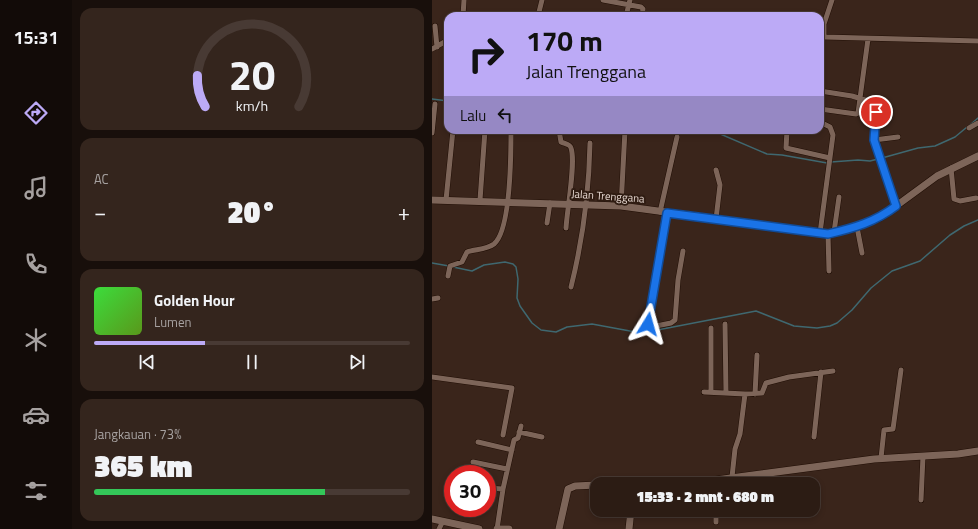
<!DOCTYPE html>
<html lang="id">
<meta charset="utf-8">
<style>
:root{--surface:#2c1c14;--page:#34251d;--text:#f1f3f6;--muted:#a6a1a0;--line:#483a34;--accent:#bcaaf6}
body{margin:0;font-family:"Titillium Web",sans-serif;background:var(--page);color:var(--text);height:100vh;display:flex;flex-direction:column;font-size:15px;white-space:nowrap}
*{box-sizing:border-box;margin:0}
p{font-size:13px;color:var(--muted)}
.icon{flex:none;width:22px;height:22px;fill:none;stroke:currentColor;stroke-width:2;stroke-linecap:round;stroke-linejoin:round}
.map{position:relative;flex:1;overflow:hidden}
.sheet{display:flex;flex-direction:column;gap:8px;padding:8px;background:#180f0b;width:360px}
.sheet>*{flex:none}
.top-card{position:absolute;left:12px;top:12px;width:380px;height:122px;border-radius:12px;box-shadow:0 2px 6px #0003,0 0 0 1px var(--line);background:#bcaaf6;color:#111;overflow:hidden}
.speed{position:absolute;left:12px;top:465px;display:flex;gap:8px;font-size:20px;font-weight:700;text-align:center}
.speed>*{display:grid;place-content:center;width:52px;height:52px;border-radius:50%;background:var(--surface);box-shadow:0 2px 6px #0003,0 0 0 1px var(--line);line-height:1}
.speed .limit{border:6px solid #d22;background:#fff;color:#111}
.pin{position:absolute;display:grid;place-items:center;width:34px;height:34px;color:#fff;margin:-17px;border:2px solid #fff;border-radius:50%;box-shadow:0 1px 4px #0007}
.me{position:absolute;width:44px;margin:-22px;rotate:8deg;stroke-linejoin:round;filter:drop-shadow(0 0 3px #0008)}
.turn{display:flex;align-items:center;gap:14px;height:84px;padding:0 16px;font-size:18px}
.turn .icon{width:52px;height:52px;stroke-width:2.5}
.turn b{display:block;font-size:28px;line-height:34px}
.then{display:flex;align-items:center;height:38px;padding:0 16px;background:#0003;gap:8px;font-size:15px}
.big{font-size:30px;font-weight:800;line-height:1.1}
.sheet .tile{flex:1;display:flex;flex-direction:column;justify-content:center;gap:6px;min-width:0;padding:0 14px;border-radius:12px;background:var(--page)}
.sheet .dial{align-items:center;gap:0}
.dial svg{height:104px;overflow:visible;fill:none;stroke:var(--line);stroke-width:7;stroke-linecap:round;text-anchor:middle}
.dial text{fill:var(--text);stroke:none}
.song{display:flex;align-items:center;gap:12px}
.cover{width:48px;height:48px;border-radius:6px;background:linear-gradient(135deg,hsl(120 70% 55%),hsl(90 70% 35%))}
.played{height:4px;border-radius:2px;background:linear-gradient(90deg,var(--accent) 35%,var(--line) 35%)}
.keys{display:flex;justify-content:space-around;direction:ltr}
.heat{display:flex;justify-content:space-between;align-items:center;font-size:22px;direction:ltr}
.charge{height:6px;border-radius:3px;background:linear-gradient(90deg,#34c759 73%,var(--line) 0)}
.trip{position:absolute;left:158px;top:477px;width:230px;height:40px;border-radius:12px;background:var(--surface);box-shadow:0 2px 6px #0003,0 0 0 1px var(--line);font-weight:800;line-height:40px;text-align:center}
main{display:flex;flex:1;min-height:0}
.dock{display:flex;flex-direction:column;width:72px;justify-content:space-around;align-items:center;background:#120b08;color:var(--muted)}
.dock .icon{width:28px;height:28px}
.dock .selected{color:var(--accent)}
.dock b{font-size:18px;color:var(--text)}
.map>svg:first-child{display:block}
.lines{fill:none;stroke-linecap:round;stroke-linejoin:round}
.stream{stroke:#3f6870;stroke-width:1.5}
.street-casing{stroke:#200e05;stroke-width:6}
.secondary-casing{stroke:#200e05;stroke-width:8}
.street{stroke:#7d6559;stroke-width:5}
.secondary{stroke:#7d6559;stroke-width:7}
.route-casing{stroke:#114b97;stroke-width:10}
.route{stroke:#1a73e8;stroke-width:7}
.labels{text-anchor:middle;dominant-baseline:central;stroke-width:4;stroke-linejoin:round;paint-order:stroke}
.street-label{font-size:11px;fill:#e8dad3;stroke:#2f1c12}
</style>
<main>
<nav class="dock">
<b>15:31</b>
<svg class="icon selected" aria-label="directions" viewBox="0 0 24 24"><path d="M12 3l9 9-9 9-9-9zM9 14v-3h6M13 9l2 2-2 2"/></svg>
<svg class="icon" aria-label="music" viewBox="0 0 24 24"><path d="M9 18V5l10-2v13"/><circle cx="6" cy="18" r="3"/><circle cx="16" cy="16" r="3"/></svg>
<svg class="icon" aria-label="phone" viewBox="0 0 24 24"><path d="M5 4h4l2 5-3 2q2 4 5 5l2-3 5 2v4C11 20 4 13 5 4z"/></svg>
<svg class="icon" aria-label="climate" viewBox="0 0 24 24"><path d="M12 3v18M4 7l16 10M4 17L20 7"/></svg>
<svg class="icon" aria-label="car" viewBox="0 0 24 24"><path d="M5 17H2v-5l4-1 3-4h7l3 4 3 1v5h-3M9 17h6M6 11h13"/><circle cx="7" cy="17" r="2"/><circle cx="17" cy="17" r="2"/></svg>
<svg class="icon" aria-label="filters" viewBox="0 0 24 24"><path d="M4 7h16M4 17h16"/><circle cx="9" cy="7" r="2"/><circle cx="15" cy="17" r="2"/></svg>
</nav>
<section class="sheet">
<div class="tile dial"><svg viewBox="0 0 100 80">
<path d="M14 69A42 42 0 1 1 86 69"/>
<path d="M14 69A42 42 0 0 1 8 45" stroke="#bcaaf6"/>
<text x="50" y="56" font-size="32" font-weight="700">20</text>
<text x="50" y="72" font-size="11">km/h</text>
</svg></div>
<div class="tile"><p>AC</p>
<div class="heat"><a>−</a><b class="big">20°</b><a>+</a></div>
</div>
<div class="tile">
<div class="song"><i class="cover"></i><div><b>Golden Hour</b><p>Lumen</p></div></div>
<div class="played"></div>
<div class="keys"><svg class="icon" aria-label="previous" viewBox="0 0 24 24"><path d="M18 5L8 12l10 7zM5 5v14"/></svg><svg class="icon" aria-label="pause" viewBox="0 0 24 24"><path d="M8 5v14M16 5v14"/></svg><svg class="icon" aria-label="next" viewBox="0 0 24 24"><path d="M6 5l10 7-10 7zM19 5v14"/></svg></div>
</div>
<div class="tile"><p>Jangkauan · 73%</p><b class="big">365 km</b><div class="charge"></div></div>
</section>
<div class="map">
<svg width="546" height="529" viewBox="0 0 546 529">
<rect width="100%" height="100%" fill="#3a251b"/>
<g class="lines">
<path class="stream" d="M0,99L16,101
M538,125L546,118
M279,130L335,154L350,155L395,163
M450,158L486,148L503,146L523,137L535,127
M399,162L426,160L438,161L446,159
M0,263L17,266
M21,267L40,271L52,265L73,262L81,264L84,267L86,279L85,298L88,306L100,323L109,330L124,332L135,327L160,324L198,331L215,332L324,311L362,326L385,328L398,326L405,323L420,310L439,288L460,271L488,261L518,235L532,226L546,220"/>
<g class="street-casing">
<path id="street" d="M171,0L209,7L211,9L210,16
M400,0L392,24V37L546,41
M31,16L32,0
M106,16L110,0
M194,16L198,0
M3,26L5,47
M0,49L16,40
M388,91L420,96L443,103L442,140L463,206
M388,109L424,114L426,113L436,39
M537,128L546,123
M127,130L129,142C133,144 138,144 139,148C144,162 135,210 134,228
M355,130L354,148L398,158
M0,133L3,104
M442,140L466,137
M519,168L522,199L528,201L544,198
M14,200L21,130
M48,200L53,130
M189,206L193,130
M228,212L245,137
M235,213L216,325L219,327L239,323L243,320L246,280L251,251
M284,219L288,185L284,170
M115,223L118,203
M425,227L430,253
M402,232L407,197
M388,233L401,135L398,127L388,122
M396,234L397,271
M16,276L18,266L30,262L35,252C43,249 54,250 62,244C79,230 79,153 79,130
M139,287C151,239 157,192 158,143
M0,299L6,298
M293,324L294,393
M279,328V392
M0,377L80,388L71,435
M272,392L313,394
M323,394L325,355
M87,432L110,437
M382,437L389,372
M46,442L80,450
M449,458L452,430L461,429L469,370
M41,462L75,469
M300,477L303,449L308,434L313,394L330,393L334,383L357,377L401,371
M55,488L71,489
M489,500L491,456
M284,522V510
M7,529L11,521
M65,529L71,489L82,440L86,438L89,426"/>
</g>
<g class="secondary-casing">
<path id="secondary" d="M0,200L189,206L396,234L425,227L449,217L505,176L546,156
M254,484L442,459L526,454L546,451
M0,519L47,529
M65,529H77
M127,529L136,489L143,486L165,485
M197,529L199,510"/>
</g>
<use href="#street" class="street"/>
<use href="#secondary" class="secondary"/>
</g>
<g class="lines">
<g class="route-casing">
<path id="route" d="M216,324L235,213L396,234C422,228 443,222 464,206L442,140L444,112"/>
</g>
<use href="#route" class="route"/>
</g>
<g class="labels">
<g class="street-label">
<text transform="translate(176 196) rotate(4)">Jalan Trenggana</text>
</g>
</g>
</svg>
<div class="speed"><div class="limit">30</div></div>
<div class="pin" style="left:444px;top:112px;background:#d93025"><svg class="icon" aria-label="arrive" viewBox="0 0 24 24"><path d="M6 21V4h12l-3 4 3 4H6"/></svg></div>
<svg class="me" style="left:216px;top:324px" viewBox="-20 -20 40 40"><path d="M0-17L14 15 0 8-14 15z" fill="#1a73e8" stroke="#fff" stroke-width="4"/></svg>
<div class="trip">15:33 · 2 mnt · 680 m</div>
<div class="top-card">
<div class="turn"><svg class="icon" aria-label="right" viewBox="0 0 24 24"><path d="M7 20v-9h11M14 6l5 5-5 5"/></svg><div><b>170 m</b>Jalan Trenggana</div></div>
<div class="then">Lalu<svg class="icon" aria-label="left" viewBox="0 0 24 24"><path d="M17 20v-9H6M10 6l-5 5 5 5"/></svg></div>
</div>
</div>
</main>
